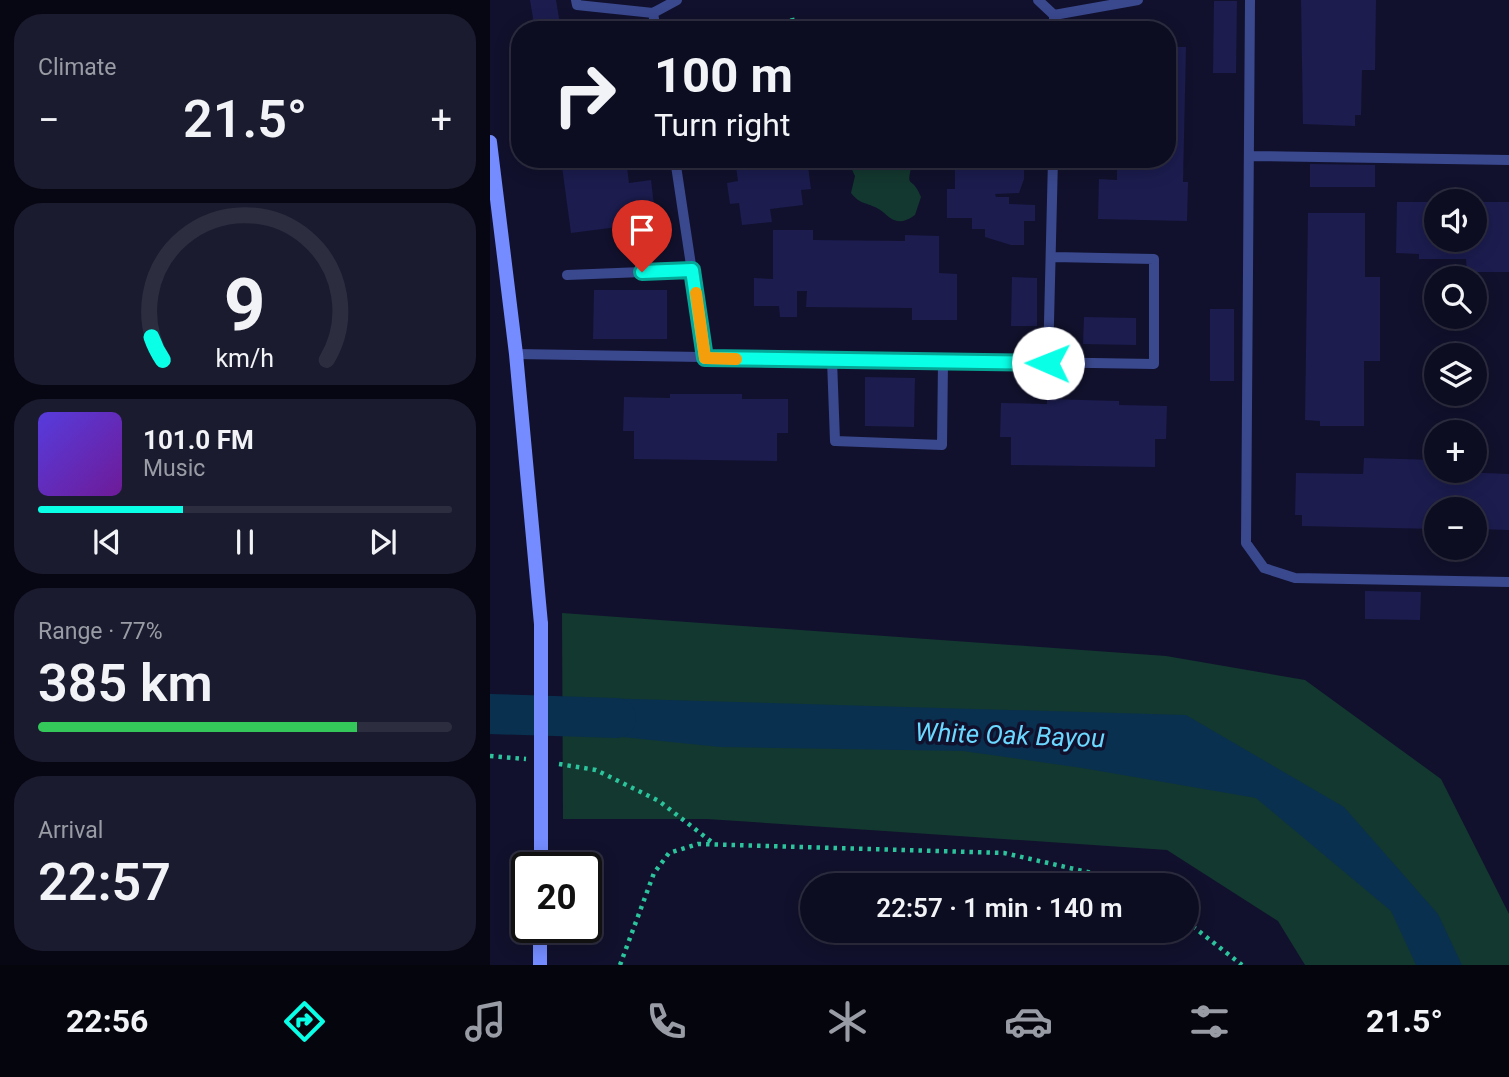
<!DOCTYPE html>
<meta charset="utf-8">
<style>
:root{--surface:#0d0d22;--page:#1b1b2f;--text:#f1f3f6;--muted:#9a9ca5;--line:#2d2d40;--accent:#09ffe6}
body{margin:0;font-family:Roboto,sans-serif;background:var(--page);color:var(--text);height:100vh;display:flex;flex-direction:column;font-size:26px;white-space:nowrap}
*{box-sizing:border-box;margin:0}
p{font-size:23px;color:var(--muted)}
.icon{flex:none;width:38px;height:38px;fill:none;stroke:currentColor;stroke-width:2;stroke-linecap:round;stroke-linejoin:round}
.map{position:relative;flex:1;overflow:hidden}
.details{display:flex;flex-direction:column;gap:14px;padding:14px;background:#070713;width:490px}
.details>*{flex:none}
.banner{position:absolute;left:21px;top:21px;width:665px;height:147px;border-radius:28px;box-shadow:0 4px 18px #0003,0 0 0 2px var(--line);background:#0d0d22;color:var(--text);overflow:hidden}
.buttons{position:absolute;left:934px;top:189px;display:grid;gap:14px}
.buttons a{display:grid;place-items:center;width:63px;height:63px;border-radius:50%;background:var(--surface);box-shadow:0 4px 18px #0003,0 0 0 2px var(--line);font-size:35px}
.speed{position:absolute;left:21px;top:852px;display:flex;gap:14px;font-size:35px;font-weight:700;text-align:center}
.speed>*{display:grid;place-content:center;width:91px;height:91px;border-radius:50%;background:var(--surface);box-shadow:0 4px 18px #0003,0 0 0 2px var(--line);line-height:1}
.speed .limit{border:4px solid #111;border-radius:10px;background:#fff;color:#111}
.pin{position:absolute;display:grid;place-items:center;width:60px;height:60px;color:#fff;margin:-72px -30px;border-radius:50% 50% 50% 0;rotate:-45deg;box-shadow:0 0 7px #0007}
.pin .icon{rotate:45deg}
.me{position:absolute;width:77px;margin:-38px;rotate:271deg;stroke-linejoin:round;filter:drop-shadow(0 0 5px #0008)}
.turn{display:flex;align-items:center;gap:24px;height:147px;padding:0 28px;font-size:32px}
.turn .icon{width:91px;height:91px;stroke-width:2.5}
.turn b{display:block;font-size:49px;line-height:60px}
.big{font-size:52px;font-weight:600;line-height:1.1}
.details .widget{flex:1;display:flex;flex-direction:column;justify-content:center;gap:10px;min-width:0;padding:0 24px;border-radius:28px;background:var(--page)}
.details .dial{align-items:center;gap:0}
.dial svg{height:182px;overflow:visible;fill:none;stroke:var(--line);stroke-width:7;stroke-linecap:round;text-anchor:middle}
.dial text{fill:var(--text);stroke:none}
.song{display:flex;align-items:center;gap:21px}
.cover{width:84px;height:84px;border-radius:10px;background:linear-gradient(135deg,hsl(250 70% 55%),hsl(280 70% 35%))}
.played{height:7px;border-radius:4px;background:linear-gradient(90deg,var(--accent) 35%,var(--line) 35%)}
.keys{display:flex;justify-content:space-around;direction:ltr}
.heat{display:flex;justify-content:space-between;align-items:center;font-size:38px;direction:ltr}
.charge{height:10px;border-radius:5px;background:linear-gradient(90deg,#34c759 77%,var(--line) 0)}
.trip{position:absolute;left:310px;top:873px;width:399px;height:70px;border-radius:35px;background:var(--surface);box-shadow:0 4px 18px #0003,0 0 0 2px var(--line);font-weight:600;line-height:70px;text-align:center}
.tabs{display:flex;height:112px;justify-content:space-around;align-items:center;background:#05050e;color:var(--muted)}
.tabs .icon{width:49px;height:49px}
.tabs .current{color:var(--accent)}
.tabs b{font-size:32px;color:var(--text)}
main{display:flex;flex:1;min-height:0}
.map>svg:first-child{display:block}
.green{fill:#13382f}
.water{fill:#09304e}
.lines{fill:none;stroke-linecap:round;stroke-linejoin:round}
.river{stroke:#09304e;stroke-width:40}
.building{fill:#1c1c4f}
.path{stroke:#2cc49c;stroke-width:4.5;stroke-dasharray:3.5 5;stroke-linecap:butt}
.lane{stroke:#3a488e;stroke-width:10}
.secondary{stroke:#748cff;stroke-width:14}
.secondary-bridge{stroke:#748cff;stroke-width:14}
.route-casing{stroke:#06a696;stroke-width:18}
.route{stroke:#09ffe6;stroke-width:12}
.slow{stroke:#f59e0b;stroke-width:12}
.labels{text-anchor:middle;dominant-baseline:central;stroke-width:7;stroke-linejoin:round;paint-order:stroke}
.water-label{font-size:26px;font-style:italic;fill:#6bd8ff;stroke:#11112d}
</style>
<main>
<section class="details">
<div class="widget"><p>Climate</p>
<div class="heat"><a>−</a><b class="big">21.5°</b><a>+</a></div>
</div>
<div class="widget dial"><svg viewBox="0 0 100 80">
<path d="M14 69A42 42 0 1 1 86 69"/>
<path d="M14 69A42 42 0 0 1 9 59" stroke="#09ffe6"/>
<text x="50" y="56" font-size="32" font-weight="700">9</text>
<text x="50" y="72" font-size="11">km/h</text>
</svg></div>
<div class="widget">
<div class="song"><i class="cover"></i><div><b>101.0 FM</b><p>Music</p></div></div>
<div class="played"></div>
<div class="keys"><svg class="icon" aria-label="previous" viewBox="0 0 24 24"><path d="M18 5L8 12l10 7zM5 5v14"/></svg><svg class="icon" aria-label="pause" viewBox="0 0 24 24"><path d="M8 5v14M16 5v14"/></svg><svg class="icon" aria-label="next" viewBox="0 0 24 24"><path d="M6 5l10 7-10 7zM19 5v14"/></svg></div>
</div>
<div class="widget"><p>Range · 77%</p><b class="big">385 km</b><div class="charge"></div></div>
<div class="widget"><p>Arrival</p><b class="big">22:57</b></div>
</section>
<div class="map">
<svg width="1019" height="965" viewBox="0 0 1019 965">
<rect width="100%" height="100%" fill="#11112d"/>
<path class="green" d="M357,159H423C415,194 421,172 431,197L425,215C403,231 398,212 385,207C373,202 369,203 361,193L365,176Z
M72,613L676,656L815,680L951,779L1019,914V965H815L788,921L677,850L217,819H73Z"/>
<path class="water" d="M73,697L696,715L854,807L948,914L972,965H926L901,911L766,798L592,768L473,751L230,747L73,731Z"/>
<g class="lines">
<path class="river" d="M0,714L126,718"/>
</g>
<path class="building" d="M40,0H66L71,30H45Z
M811,0H886L885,70H872L871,115H865V126L813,124Z
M724,1H747L746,73H723Z
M265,21L266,30H225V27Z
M677,47H696L693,182H698L697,221L608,219L609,179L627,180V159H677Z
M71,159H136L139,183L161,180L166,222L81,233Z
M245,159H317L321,189L311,190L313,205L280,209L282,222L252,225L249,203L240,204L237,183L248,181Z
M465,159H534V179L529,193L505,194L506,197H519V204L545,205V221H534V245H521L495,237V229H482V218H457V189H465Z
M820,164L885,165V187H820Z
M907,202H947V240H985V202H1019V272H977L976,259H929V254L906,253Z
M818,213H875V277H890V361H874V426H830V421L815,420Z
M283,230H323V240L415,241V235L449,236V273L467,274V320H422V308L316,307L317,291H307V317H290L289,306H264V278L283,279Z
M522,277L547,278V326H521Z
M104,290H177V339H103Z
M720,309H744V381H720Z
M594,317L646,318V345L593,344Z
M375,377L425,378L424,427L375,426Z
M180,394H252V399H298V433H287V461L144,459V431H133L134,397L180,398Z
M557,399L629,401V405L677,406L676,439H665V467L521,465V437H510L511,403L557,404Z
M874,458L947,460V471L1019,474V530L985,529V509H947V529L812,526V515H805L806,473L873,474Z
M875,591L931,592L930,620L875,619Z"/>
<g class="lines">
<path class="path" d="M302,18L305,30
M0,756L36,759
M69,764L106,770L169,801L223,843
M696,921L752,965
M130,965L164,873L179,853L208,844L514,853L602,873L634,886"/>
<path class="lane" d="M86,0L87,5L163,13
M548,0L564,15V30
M760,0L756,543L774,568L805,578L1019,582
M564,15L648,0
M166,30L163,13L187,0
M759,156L1019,160
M185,159L215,358
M77,275L202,270
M26,354L664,364V259L563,257
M342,360L345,441L452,445L453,362
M558,363L563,159"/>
<path class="secondary" d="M0,142L26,354L51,624
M51,868V801
M50,965V928"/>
<path class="secondary-bridge" d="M51,624V801"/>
</g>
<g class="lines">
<g class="route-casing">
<path id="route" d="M152,272L202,270L215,358L558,363"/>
</g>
<use href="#route" class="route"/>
<path class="slow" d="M206,293L215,358L246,359"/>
</g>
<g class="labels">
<g class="water-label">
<text transform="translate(520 735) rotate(2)">White Oak Bayou</text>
</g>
</g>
</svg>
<div class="buttons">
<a><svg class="icon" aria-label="sound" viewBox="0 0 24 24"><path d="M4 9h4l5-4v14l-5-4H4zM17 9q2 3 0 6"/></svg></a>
<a><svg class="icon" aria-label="search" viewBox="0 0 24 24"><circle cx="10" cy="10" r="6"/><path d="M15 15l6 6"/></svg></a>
<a><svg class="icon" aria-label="layers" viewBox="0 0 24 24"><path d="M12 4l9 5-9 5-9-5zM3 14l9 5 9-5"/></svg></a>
<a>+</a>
<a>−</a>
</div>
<div class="speed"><div class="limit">20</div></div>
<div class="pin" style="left:152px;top:272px;background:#d93025"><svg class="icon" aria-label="arrive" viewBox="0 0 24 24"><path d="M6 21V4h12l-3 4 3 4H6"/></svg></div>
<svg class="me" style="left:558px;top:363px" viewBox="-20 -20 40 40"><circle r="19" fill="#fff"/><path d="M0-13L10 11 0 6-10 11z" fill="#09ffe6"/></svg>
<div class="trip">22:57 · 1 min · 140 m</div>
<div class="banner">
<div class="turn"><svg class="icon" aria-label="right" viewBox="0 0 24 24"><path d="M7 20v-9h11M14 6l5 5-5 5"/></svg><div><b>100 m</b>Turn right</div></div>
</div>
</div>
</main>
<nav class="tabs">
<b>22:56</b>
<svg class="icon current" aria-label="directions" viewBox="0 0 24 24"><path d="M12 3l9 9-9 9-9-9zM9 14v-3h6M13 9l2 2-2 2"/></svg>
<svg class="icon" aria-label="music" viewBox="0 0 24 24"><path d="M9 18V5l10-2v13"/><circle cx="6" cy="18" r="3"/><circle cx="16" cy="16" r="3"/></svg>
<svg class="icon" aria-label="phone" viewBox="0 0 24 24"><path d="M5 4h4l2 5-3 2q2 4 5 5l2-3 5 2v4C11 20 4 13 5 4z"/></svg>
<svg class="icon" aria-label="climate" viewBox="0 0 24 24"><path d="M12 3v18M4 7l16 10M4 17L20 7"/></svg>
<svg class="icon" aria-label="car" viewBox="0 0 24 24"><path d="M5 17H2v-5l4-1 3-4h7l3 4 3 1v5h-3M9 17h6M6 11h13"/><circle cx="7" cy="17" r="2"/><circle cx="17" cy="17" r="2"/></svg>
<svg class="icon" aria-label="filters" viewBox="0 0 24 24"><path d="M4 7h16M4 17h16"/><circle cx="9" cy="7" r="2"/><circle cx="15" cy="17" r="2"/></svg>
<b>21.5°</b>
</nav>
